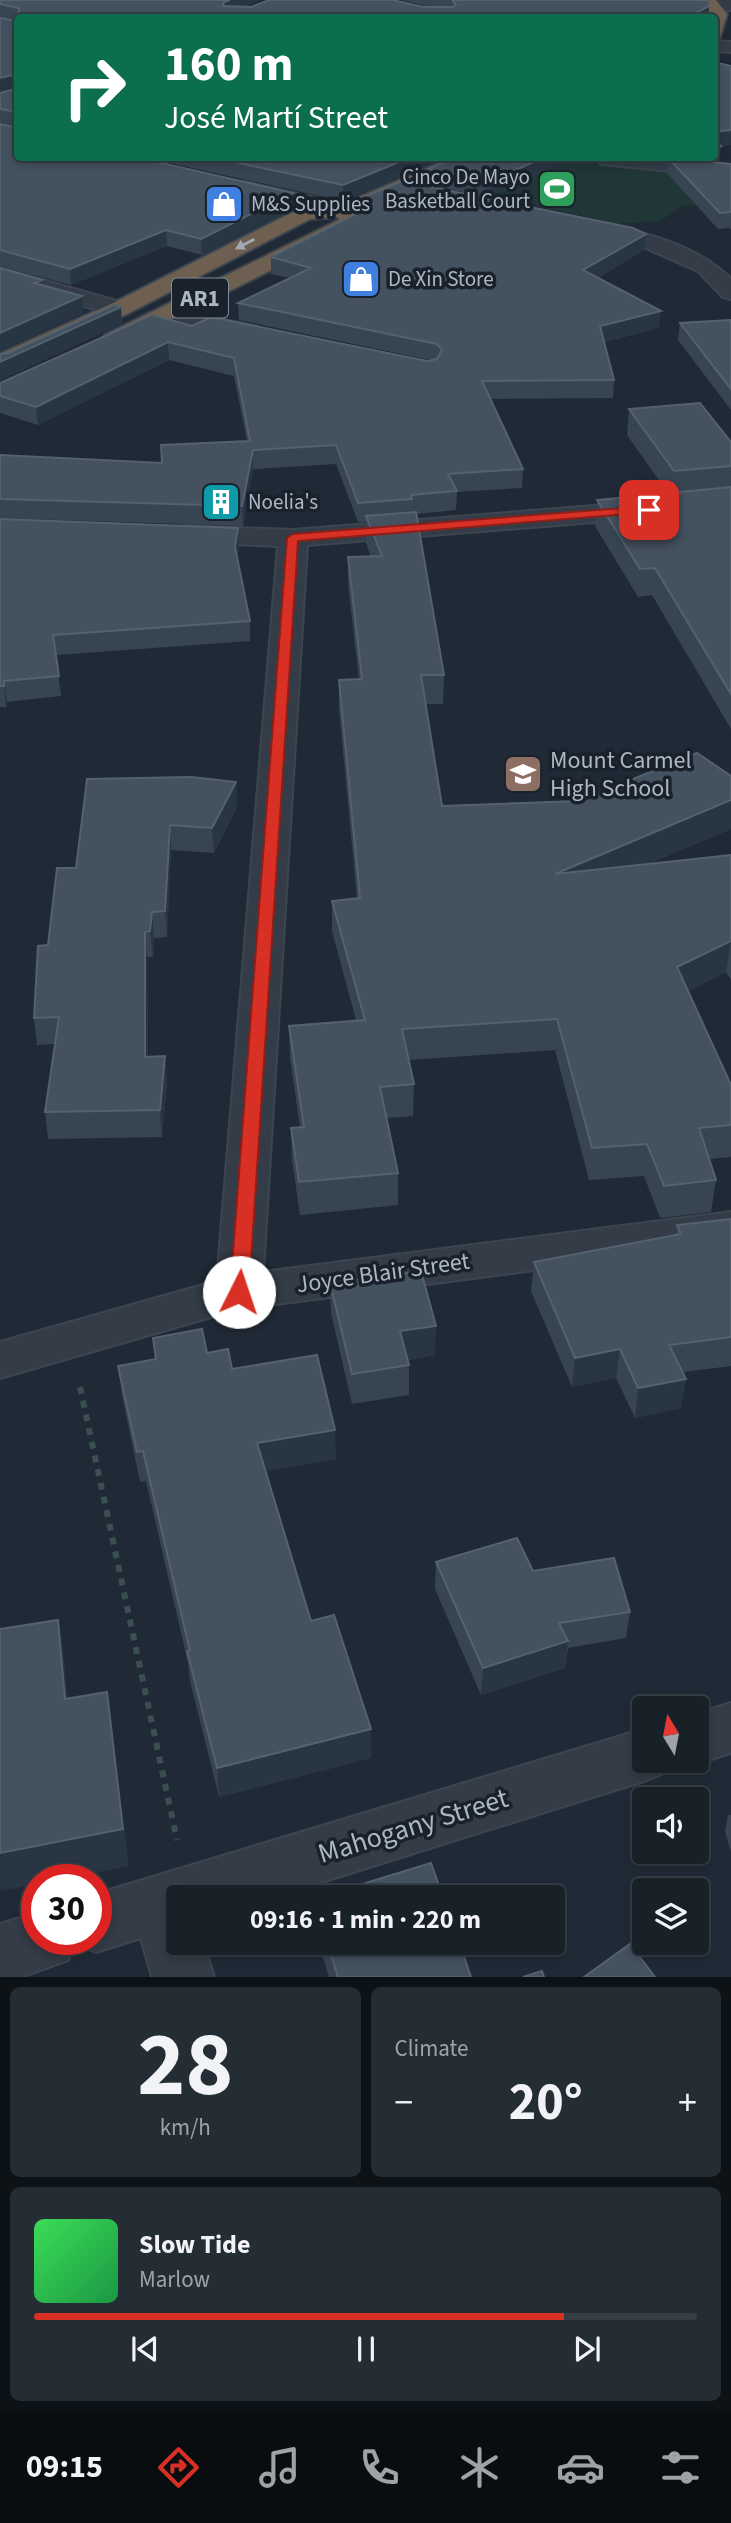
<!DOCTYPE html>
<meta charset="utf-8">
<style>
:root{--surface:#182028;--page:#252d34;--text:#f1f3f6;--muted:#9fa3a8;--line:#363e45;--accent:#d93025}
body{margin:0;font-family:"Source Sans 3",sans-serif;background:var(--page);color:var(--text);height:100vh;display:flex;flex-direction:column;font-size:26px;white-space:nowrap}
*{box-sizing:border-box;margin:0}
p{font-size:23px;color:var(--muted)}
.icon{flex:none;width:38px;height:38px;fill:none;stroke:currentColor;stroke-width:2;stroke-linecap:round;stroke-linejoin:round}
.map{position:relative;height:1977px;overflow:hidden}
.drawer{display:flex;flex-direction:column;gap:10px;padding:10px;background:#0d1216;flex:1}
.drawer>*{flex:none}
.hud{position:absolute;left:14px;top:14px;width:704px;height:147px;border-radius:7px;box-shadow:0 4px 10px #0003,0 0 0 2px var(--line);background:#0b6e4f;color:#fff;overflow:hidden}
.needle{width:46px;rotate:350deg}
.buttons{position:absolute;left:632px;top:1696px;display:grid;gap:14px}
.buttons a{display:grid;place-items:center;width:77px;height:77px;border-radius:7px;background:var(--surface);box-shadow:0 4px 10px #0003,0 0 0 2px var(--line);font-size:35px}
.speed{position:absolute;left:21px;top:1864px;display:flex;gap:14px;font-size:35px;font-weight:700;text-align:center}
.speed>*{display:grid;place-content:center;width:91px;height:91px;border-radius:50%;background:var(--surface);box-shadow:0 4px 10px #0003,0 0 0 2px var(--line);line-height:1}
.speed .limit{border:10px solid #d22;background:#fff;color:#111}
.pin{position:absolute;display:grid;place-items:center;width:60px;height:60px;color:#fff;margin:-30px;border-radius:14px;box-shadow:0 4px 10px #0006}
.me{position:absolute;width:77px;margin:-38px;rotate:4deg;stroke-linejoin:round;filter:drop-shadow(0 0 5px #0008)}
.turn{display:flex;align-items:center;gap:24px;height:147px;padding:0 35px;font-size:32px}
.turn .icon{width:91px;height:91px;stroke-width:2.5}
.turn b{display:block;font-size:49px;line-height:60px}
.big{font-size:52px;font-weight:700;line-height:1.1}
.drawer .tile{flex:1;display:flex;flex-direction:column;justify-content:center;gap:10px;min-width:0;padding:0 24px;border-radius:10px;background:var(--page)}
.drawer .dial{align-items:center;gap:0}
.dial b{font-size:91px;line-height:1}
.song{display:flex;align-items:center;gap:21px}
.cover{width:84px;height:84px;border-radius:10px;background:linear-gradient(135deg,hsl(130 70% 55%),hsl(140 70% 35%))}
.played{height:7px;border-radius:4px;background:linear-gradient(90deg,var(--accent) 80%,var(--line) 80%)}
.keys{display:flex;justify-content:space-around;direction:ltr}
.heat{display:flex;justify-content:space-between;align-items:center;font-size:38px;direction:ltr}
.drawer .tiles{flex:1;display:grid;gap:10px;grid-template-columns:1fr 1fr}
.tile:last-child{grid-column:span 2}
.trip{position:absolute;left:166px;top:1885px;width:399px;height:70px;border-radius:7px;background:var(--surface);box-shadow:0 4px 10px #0003,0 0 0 2px var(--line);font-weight:700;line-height:70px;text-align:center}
.tab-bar{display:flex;height:112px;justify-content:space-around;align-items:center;background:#0a0d10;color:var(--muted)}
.tab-bar .icon{width:49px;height:49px}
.tab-bar .on{color:var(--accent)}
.tab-bar b{font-size:32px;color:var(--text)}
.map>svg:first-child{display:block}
.green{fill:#213637}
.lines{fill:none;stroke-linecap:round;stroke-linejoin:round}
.stream{fill:#142233;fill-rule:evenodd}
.minor-casing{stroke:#3c4550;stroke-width:4}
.highway-casing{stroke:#3e4751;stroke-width:4}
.path{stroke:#3a4f50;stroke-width:6;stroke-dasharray:7 7;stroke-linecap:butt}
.minor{fill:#333c47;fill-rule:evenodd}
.highway{fill:#6d6050;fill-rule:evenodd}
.wall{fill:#374553}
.shaded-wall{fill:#283542}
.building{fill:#44515f;stroke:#54616f;stroke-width:2}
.oneway{fill:#a3aab3}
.route{fill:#d93025;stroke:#8d1f18;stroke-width:2}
.labels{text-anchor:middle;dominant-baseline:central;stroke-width:7;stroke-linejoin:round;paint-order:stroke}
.far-poi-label{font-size:21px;fill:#adb7c4;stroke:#19212b;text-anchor:start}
.shield{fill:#19212b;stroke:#818a96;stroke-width:2}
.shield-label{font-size:23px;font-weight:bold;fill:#adb7c4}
.poi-label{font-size:24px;fill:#adb7c4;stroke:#19212b;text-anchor:start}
.street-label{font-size:24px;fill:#adb7c4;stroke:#19212b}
.near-street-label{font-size:28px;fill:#adb7c4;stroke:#19212b}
</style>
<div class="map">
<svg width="731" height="1977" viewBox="0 0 731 1977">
<rect width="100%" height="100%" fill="#202a36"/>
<path class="green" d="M562,158L601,165L731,176V204L683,206L660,221L617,224L435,183Z"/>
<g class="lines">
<path class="stream" d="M714,60L731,63V67L714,64Z"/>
<g class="minor-casing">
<path id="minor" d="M714,0H731V10L708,8L706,5L708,2Z
M714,41L731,42V52L714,51Z
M592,158H655L731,165V177L602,164Z
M244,182L353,206L356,210L353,214L346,216L237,192L234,188L237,184Z
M595,222C642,232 696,244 731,279V299L723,297L698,271L632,242L588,232L584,228L588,224Z
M0,268L127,304L130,309L127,314L119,316L0,282Z
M166,308L258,327L262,332L258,337L250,339L158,320L154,315L158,310Z
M731,495V511L307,545L263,1272L731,1212V1244L239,1309L0,1378V1342L217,1281L278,546L185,542L175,540L171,534L175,528L185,526L293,530Z
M731,1703V1753L696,1764L686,1760H696V1714Z
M644,1729V1760H670L664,1773L644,1781L274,1897H178V1942H203L214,1977H152L141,1938L96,1952L75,1944L68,1960L21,1977H0V1924L37,1913V1939H96V1894Z"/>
</g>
<g class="highway-casing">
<path id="highway" d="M700,0H716L727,14L720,37L714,38V18H710L711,14Z
M451,158H476L473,162L369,207H355L352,203L355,199Z
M346,204L353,206L360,223L357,227L121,345H105L101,340L105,335L339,220L338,217L310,219L127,314L0,370V354L111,304L299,209Z"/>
</g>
<path class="path" d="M80,1387L177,1840"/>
<use href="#minor" class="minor"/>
<use href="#highway" class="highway"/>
</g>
<path class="wall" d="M0,0H260L244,7H431L401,0H708L709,1L708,18H18V21L0,17Z
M0,18L18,88V127L0,123Z
M714,62L731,66V145L721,146L719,161L675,158H714Z
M0,124L294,209L202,255L167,246L71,285L0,266Z
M146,158H445L343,201Z
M573,158L489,197L428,185V169Z
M668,158L731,164V230L729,228L718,229L667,173Z
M360,199L644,250L598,278L659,328L604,342L614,380L613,398L491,399L523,469L522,488L457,492L456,510L416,514L444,675L443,704H425L442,806L579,801L731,776V829L648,864L731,855V980L726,972L688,991L731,1085V1157L709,1159L716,1180L711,1212L660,1218L644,1176L589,1180L555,1050L409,1060L414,1084L413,1116L387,1118L398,1173V1205L300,1215L292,1160L291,1128L300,1127L290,1058L289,1026L356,1020L332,931V901L357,898L339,709V680L359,679L348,585V557H371L366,543V522H358L336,464L253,469L243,526L0,518V455L162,463L247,441L234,376L169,360L38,425L0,413V383L192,326L427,361L430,360L239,320L238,303L289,278L271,274V257L358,213L360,210Z
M731,320V410L678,340L680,323Z
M629,409L731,442V729L652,595L638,597L595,526L597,500L668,493L627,435Z
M0,519L238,528L239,547L237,559L250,621V641L56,655L61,696L7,702L6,707H0Z
M236,782L237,807L214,853L171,850L167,937L154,938L153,957H147L148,1057L165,1056L167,1083L162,1137L48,1139L45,1112L55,1044L37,1045L34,1018L48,945L76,868Z
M731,1219V1366L683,1372L681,1408L635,1418L616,1378L572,1387L531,1291L534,1262L676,1235L677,1225Z
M330,1283L435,1355L408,1360L409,1365V1395L352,1404L331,1313Z
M153,1338L207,1353L232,1369L336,1459L266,1471L311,1621L371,1758L219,1797L190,1681L188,1663L146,1481L140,1482L122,1395L118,1366L155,1359Z
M436,1562L533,1571L630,1612L626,1638L568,1648L565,1668L481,1695L435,1589Z
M728,1815H731V1852L725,1831Z
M318,1942H459L471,1977H329Z"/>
<path class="shaded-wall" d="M230,0H260L225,16L223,6L224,2Z
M709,6L708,18H687Z
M18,74V88L0,93V78Z
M731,130V145L721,146L714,145V132Z
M409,158H445L343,201V185Z
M542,158H573L489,197L490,182Z
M293,193L294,209L202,255L201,239Z
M166,230L167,246L71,285L70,269Z
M646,234L644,250L582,287L583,270Z
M82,296L84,313L0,351V333Z
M121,307L122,324L0,381V362Z
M661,311L659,328L598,343L600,326Z
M168,342L169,360L38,425L36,407Z
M253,450V469L243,526L242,506Z
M238,528L239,547L236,567L235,547Z
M4,681L7,702L6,707L4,686Z
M236,782L237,807L214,853L212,828Z
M731,800V829L553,904L555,874Z
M170,825L171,850L167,937L165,911Z
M152,912L154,938L153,957L150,931Z
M145,932L147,957L148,1083L145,1057Z
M731,940L726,972L673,998L677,967Z
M165,1056L167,1083L162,1137L160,1110Z
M436,1326L435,1355L399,1361L400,1331Z
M620,1349L616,1378L572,1387L575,1358Z
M686,1379L681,1408L635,1418L638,1388Z
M335,1430L336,1459L259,1472L257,1443Z
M58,1620L64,1657L71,1736L65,1699Z
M568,1641L565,1668L481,1695L483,1668Z
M107,1692L129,1866L59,1880H37V1884L0,1891V1853Z
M371,1729V1758L219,1797L217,1768Z"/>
<path class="building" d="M0,0H230L224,2L223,6L251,7L269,0H393L423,7H453L456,5L452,0H708L709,1V6L687,18H18L19,8L0,4Z
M0,18L18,21V74L0,78Z
M714,62L731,66V130L714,132Z
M18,88V112L0,109V93Z
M0,124L18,128V158H140L293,193L201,239L166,230L70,269L0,250Z
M714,139L721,146L714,145Z
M215,158H409L343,185Z
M455,158H542L490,182L428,169Z
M668,158L731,164V212L720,213Z
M402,181L633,228L646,234L583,270L661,311L600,326L614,380L482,381L523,469L448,474L457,491L411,495L412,499L358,503L336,445L253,450L242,506L0,499V455L162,463L161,445L250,441L234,358L168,342L36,407L0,396V383L152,315L192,326L211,317L427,361L437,359L442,350L437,344L238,303L311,268L271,257L358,213L362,206L360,199Z
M0,268L42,280L34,283L82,296L0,333Z
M114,305L121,307L0,362V354L8,353Z
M731,320V389L680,323Z
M700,403L731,442V466L674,471L629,409Z
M731,487V694L655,568L640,569L597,500Z
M416,512L444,675H421L442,806L579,801L697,753L731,776V800L555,874L731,855V941L677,967L731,1085V1125L699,1128L716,1180L664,1186L647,1144L592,1148L557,1019L402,1029L414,1084L380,1087L398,1173L299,1182L291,1128L304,1127L289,1026L365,1020L332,901L360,898L339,680L362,679L348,557L382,556L366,516Z
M0,519L238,528L235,547L250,621L53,635L59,676L4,681V686H0Z
M191,777L236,782L212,828L170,825L165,911L152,912L150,931L145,932V1057L165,1056L160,1110L45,1112L59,1017L34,1018L38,946L48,945L57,868H76L87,779Z
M731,1219V1337L669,1345L686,1379L638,1388L620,1349L575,1358L534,1262L681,1234L677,1225Z
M421,1271L436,1326L400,1331L409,1365L352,1374L330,1283Z
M202,1329L207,1353L228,1349L232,1369L317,1355L335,1430L257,1443L311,1621L334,1615L371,1729L217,1768L187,1651H190L143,1451L137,1452L118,1366L156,1359L153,1338Z
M517,1538L533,1571L614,1558L630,1612L559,1623L568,1641L483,1668L436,1562Z
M58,1620L65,1699L107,1692L123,1829L0,1853V1629Z
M431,1863L443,1897H320Z
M327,1942H459L471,1977H338Z
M630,1944L655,1977H584Z
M542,1971L544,1977H523Z"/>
<defs><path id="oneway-solid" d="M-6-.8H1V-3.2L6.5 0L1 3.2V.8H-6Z" transform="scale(1.75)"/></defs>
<use class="oneway" href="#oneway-solid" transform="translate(245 244) rotate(153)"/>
<path class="route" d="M649,506L653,507V512L298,541L249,1292L246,1297H233L230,1292L287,538L293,534Z"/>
<defs>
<g id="stadium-square" transform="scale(2.0125)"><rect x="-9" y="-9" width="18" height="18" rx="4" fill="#2e9e5b" stroke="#19212b"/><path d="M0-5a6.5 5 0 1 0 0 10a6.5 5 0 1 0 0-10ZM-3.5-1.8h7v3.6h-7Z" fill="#fff"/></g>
<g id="shop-square" transform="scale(2.0125)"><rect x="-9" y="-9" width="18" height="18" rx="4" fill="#3f7fe0" stroke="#19212b"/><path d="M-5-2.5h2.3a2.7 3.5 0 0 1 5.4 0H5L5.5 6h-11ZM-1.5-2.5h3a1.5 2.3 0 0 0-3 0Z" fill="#fff"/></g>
<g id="building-square" transform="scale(2.0125)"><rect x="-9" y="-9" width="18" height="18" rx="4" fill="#0f9aa8" stroke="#19212b"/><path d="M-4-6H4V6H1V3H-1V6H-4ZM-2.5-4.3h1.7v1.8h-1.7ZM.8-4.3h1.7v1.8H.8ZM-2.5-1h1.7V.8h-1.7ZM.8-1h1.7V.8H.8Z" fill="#fff"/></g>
<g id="school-square" transform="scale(2.0125)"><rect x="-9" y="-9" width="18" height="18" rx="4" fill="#8d6e63" stroke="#19212b"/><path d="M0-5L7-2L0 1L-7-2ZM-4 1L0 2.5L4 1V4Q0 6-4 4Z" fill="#fff"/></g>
</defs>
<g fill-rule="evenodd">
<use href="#stadium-square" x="557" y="189"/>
<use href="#shop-square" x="224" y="204"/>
<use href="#shop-square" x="361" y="279"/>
<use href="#building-square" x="221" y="502"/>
<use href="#school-square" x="523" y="774"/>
</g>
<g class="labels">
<g class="far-poi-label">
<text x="530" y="177" text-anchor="end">Cinco De Mayo<tspan x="530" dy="24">Basketball Court</tspan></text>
<text x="251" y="204">M&amp;S Supplies</text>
<text x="388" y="279">De Xin Store</text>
<text x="248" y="502">Noelia's</text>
</g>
<rect class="shield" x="172" y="278.5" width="56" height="39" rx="5"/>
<g class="shield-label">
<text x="200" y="298">AR1</text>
</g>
<g class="poi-label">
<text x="550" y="760">Mount Carmel<tspan x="550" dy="28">High School</tspan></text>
</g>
<g class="street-label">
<text transform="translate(383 1273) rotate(-8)">Joyce Blair Street</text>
</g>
<g class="near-street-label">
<text transform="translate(413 1826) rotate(-17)">Mahogany Street</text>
</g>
</g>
</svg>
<div class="buttons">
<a><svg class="needle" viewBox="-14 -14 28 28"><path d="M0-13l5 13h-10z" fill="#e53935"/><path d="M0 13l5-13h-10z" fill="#9fa3a8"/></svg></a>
<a><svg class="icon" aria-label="sound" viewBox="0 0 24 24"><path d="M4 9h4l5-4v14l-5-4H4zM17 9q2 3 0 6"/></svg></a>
<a><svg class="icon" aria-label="layers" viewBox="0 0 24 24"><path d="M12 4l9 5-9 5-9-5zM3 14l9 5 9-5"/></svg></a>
</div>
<div class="speed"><div class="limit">30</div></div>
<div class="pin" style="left:649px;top:510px;background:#d93025"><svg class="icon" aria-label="arrive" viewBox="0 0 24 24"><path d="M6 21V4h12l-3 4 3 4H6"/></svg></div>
<svg class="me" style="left:239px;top:1292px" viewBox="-20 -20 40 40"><circle r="19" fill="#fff"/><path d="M0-13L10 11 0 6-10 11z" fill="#d93025"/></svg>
<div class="trip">09:16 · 1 min · 220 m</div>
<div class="hud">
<div class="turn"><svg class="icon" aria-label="right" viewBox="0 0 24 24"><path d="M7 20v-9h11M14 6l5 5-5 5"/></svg><div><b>160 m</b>José Martí Street</div></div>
</div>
</div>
<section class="drawer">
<div class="tiles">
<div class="tile dial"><b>28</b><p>km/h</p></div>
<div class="tile"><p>Climate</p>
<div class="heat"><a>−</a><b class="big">20°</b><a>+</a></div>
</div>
<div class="tile">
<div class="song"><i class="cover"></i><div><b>Slow Tide</b><p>Marlow</p></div></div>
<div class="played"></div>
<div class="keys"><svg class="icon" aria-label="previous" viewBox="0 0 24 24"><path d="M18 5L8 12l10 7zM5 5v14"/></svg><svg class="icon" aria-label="pause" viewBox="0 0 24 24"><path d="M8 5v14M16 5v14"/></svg><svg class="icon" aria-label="next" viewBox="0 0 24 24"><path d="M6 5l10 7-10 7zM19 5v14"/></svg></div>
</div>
</div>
</section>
<nav class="tab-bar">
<b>09:15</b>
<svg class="icon on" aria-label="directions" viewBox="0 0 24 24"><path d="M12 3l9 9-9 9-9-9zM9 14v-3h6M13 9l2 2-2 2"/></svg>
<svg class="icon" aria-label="music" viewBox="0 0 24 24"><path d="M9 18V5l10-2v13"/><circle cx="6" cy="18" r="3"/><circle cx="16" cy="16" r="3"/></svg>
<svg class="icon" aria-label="phone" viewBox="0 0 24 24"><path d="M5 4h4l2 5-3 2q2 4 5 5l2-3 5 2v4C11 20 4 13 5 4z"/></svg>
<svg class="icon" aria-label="climate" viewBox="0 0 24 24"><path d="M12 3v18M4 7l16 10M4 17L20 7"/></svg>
<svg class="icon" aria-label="car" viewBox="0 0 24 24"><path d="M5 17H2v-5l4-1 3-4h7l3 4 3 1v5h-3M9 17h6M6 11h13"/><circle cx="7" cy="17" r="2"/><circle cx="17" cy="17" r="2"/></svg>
<svg class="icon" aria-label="filters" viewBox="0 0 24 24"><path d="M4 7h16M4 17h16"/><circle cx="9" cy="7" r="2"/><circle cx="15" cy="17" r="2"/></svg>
</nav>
